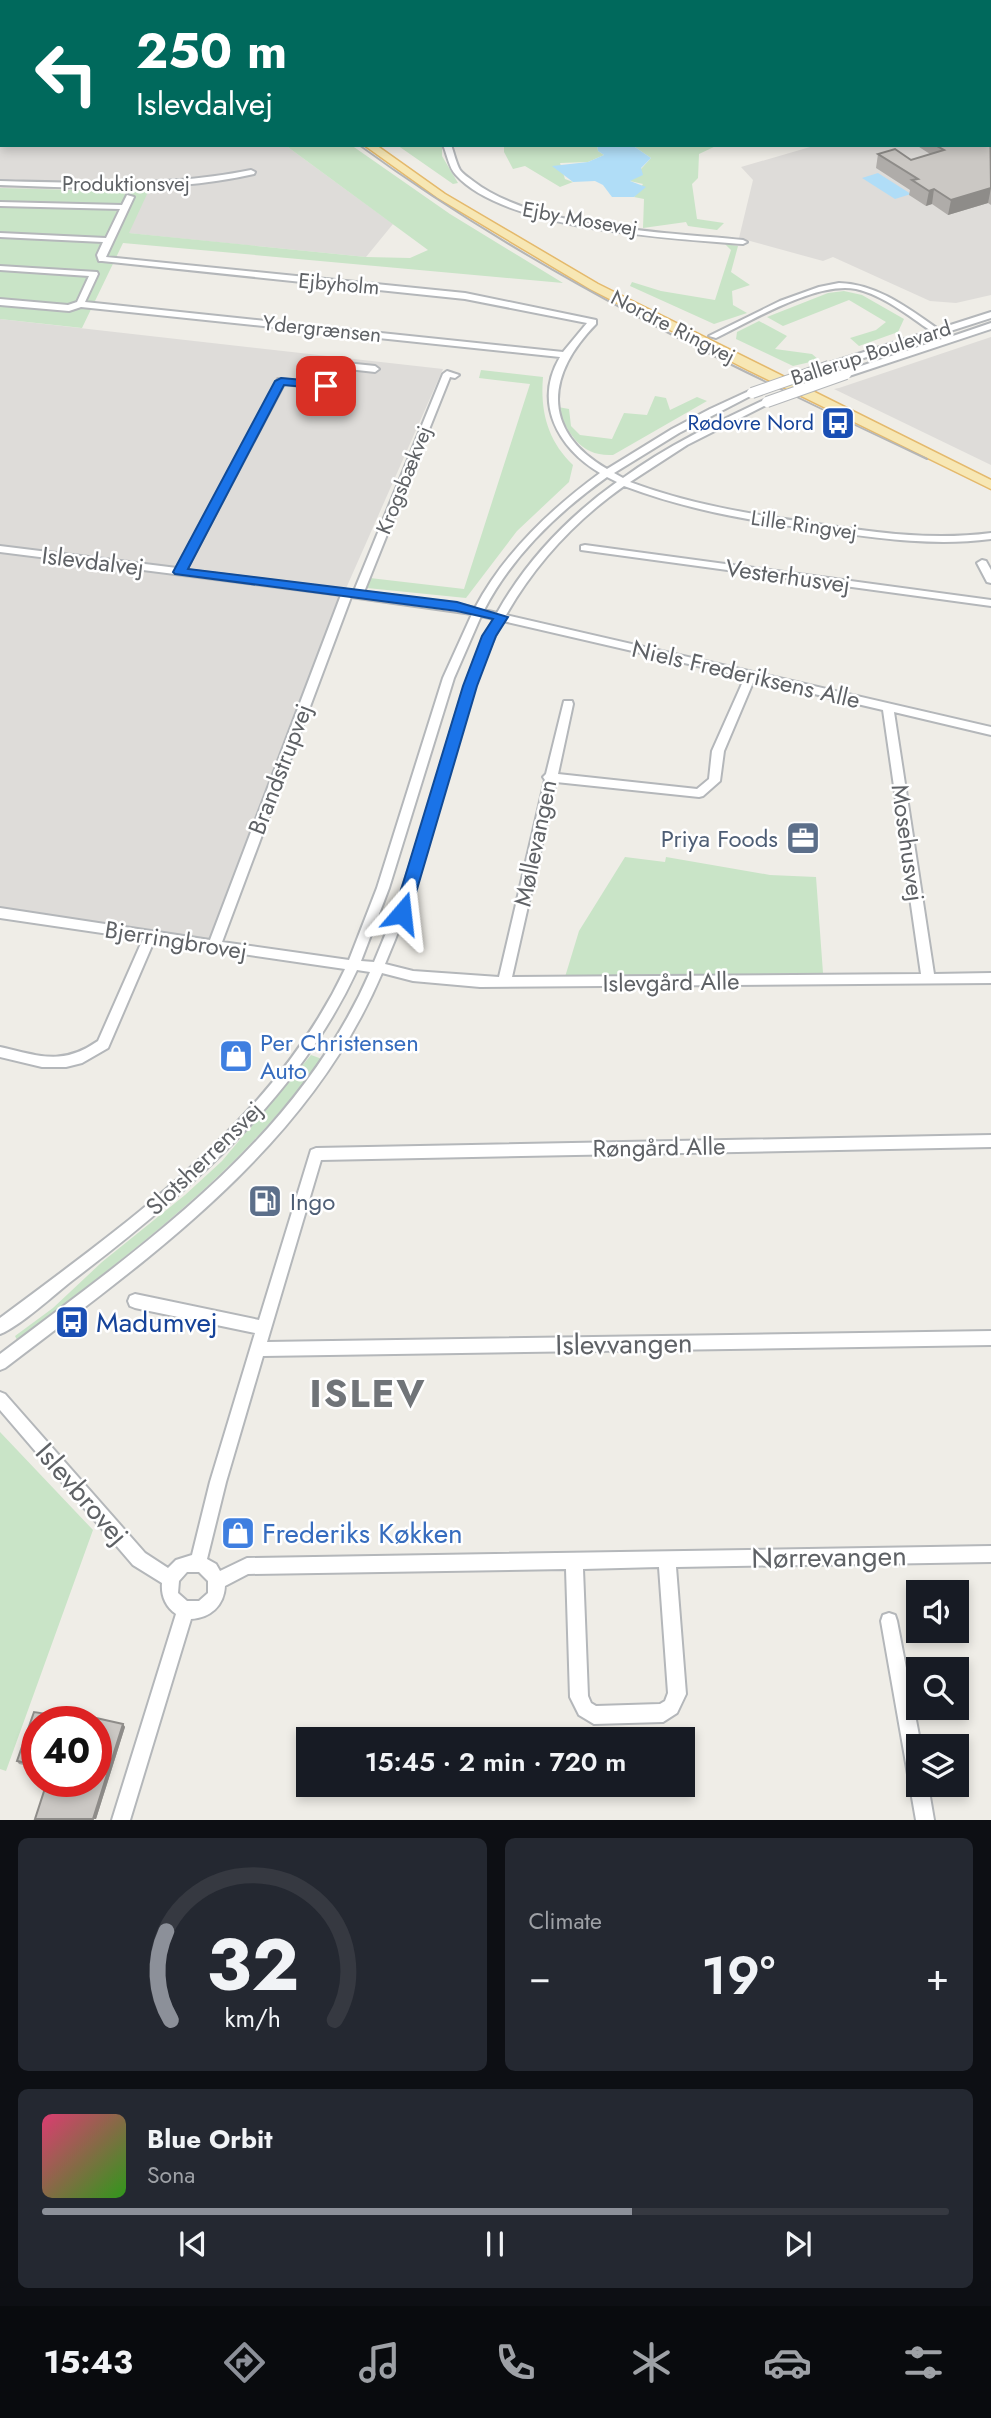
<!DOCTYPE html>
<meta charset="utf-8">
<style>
:root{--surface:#171b24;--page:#242831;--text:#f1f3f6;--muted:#9ea1a6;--line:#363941;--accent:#8c9099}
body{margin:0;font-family:Jost,sans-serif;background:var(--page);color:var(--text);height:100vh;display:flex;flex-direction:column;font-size:26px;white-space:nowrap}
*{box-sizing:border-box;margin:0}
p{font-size:23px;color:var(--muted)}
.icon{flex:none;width:38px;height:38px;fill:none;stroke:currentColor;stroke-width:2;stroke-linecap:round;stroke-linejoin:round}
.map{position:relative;height:1820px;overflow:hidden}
.sheet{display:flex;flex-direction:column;gap:18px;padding:18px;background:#0d0f14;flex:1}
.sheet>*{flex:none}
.hud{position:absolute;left:0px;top:0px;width:992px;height:147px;box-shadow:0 4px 10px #0003;background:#00695c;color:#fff;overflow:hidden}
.tools{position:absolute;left:906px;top:1580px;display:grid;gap:14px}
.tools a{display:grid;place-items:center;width:63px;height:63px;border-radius:0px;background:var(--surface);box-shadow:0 4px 10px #0003;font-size:35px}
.speed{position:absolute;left:21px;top:1706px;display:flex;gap:14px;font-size:35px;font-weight:700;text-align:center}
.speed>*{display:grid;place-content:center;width:91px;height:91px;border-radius:50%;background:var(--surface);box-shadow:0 4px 10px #0003;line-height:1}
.speed .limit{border:10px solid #d22;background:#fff;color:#111}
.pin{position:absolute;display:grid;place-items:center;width:60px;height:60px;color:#fff;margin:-30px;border-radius:14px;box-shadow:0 4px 10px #0006}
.me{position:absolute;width:77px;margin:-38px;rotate:17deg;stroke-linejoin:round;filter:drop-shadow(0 0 5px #0008)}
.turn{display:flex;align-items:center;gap:24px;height:147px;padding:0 21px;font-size:32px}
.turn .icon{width:91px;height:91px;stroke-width:2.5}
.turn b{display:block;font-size:49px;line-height:60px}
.big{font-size:52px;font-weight:600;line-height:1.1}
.sheet .widget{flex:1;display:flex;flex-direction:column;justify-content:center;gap:10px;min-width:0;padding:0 24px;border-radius:10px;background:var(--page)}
.sheet .dial{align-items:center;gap:0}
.dial svg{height:182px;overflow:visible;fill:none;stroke:var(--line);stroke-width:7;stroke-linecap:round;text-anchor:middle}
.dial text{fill:var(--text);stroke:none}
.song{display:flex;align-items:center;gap:21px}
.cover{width:84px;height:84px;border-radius:10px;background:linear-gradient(135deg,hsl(340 70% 55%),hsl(110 70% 35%))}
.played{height:7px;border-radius:4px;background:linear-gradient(90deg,var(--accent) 65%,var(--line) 65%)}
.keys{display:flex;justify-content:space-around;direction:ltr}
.heat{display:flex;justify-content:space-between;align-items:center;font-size:38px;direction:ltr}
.sheet .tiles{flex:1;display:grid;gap:18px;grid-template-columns:1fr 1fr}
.widget:last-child{grid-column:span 2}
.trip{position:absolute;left:296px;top:1727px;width:399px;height:70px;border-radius:0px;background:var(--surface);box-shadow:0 4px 10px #0003;font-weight:600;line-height:70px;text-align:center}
.menu{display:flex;height:112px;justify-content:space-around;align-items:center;background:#090b0e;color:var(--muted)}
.menu .icon{width:49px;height:49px}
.menu .selected{color:var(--accent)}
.menu b{font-size:32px;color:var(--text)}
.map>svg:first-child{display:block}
.industrial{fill:#dedcd9}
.green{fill:#c9e4c7}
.water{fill:#b0ddf7}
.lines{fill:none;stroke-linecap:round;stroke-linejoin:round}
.minor-casing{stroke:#b4b7ba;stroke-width:4}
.major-casing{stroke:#e4b96c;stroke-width:3}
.minor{fill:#fff;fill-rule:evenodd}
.major{fill:#f7e7b4;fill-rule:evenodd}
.tram{stroke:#b5b6b6;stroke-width:2}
.minor-bridge-casing{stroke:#b4b7ba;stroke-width:12;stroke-linecap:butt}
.minor-bridge{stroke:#fff;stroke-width:10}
.wall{fill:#afaca9}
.shaded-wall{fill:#8e8c89}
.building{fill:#cbc8c4;stroke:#8e8c89;stroke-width:2}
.route{fill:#1a73e8;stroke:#114b97;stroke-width:2}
.labels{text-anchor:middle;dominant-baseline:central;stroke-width:5;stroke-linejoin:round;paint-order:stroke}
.far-street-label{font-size:21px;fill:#5f6266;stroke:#fff}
.far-transit-label{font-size:21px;fill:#164399;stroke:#fff;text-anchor:end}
.street-label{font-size:24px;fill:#5f6266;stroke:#fff}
.service-label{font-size:24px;fill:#4e5e75;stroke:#fff;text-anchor:end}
.shop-label{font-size:24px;fill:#366cbe;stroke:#fff;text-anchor:start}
.near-transit-label{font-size:28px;fill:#164399;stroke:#fff;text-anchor:start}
.near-street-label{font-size:28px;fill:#5f6266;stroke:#fff}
.near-shop-label{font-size:28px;fill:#366cbe;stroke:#fff;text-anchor:start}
.near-district-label{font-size:38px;font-weight:bold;letter-spacing:2px;fill:#707478;stroke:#fff}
</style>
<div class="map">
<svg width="991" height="1820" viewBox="0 0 991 1820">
<rect width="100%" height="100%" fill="#efede7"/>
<path class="industrial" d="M0,0L128,2H2V145H285L393,224L366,257L128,233L147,192L0,188Z
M991,118V295L956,303L930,301L833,257L823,261L739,238L753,180L741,167L817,145H990Z
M0,319L443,369L340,602L211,940L0,907Z
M991,337V465L834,389L839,388Z"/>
<path class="green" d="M285,145H351L450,214L563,283L123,243L82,328L0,319V188L148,192L129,233L366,257L410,258L428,250Z
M397,145H442V156L458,183L453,184Z
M504,145H597L598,151L604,155L588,162L560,163L565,179L573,182L560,187L525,166L513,169L504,152Z
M632,145H718L699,154L698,178L692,184L697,219L724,223L717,230L688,226L686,222L643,228L644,199L634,197L643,184L630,181L651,158Z
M725,244L738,246L731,272L750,285L732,291L733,305L747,313L714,324L630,286L632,282L661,291L715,300L731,250Z
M844,291L862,295L904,319L898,332L859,346L850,338L876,330L886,322L849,300L783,326L767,317L828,293Z
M759,321L787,336L775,349L812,354L819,360L793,366L736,339L737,332Z
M481,370L543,377C540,412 548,441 573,465L569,482L517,531L466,598L367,588L370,578L464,589L530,384L479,378Z
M655,396L666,398L670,410L697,397L707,401L613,455C582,457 567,434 558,407L569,409L571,426L580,435L612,439L624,413L647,415Z
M625,857L665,862L666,857L770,875L816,877L823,973L565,977L579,931Z
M311,1055L322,1059C235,1177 132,1252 17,1340L15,1336L53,1308L102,1262L185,1195L222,1161Z
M0,1432L93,1530L6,1771L0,1769Z"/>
<path class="water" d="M597,145H632L651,158L641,168L643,175L630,181L646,187L634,197H612L603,185L595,181L573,182L552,166L588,162L604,155L598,151Z
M878,173L911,194L895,199L862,178Z"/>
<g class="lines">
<g class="minor-casing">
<path id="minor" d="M181,0H188L189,2H182Z
M194,0H201L203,2H195Z
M300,0H311L297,2Z
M319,0H330L316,2Z
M342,0H349L350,2H343Z
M433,0H440L441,2H434Z
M467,0H478L464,2Z
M0,63H2V67H0Z
M443,145H451C454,153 456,163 460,170C463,174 469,178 473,181C535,229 666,232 743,240L747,242L743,244C671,238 505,230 456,175C449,168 447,154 443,145Z
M251,170L255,172L254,174C170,193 85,188 0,185V181C85,183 168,187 251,170Z
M127,195L134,197L106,257L465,293L596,320V324C547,374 540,430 607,469L672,429L710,409L749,391L756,393L679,433L614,473L623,478C667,446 715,423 764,400L767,399L772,402L687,445L630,482C689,504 749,514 811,523C872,532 930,541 991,533V539C930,547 871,537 811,529C746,520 685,509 624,486C576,520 535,564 506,615L991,727V735L894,712L934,974L991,973V983L480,987L413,981L382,973C308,1148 150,1257 5,1368L0,1370V1354C141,1247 297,1141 370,972L357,970C297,1100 184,1195 73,1280C55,1294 19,1327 0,1334V1318C130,1221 274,1120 345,969L154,941L108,1048L82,1063L66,1067H42L0,1057V1047C40,1056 62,1066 98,1041L143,939L0,918V908L210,940L341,595L0,552V546L177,568L278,379L323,383L332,365L336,362L375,366L379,369L375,372L339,368L330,386L326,389L284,384L186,570L354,591L443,374L447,371L459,375L455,378L450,377L364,592L457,604L475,608C504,553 551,509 600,473C558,448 533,403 560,357L81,307L69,311L0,305V299L68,305L77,302L89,276L0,270V266L97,272L98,274L85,302L563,352L587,323L465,299L102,261H99L97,255L103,242L0,237V233L106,238L120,209L0,206V202L122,205ZM607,477L617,482C568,517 526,561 497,613L484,610C512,556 558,512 607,477ZM351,597L472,614L443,678L377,888L349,960L222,942ZM481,616L494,619C470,661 458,708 444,754C423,824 403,895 374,962L361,961L389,888L454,678ZM503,621L745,677L712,751L709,779L697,789L558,774L573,704L572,701H564L546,774L543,777L545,780L499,977L413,971L385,964C414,897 434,827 454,756C468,711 479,663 503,621ZM754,680L883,710L921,974L512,977L556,782L699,797L703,796L720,781L724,751Z
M839,283C877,284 908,308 938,329L991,312V318L944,333L950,337L991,323V329L849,376H843V372L942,339L936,335L832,368H826V364L931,331C909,316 883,295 856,289C817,281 751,321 716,338L709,336L780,301L819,287Z
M585,545L991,600V606L581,550V546Z
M982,560L986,561L991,570V583L987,582L977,563Z
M991,1135V1147L321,1160L267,1342L991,1331V1345L263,1356L226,1482L207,1559L216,1564L220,1571L247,1558L991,1546V1562L676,1567L686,1694L677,1713L663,1722L594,1724L579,1715L570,1697L566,1569L248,1574L225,1586C224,1606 210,1618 191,1619L130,1820H112L176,1614C165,1606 161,1595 162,1583L133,1565L0,1410V1392L5,1394L145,1553L168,1568L176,1560L192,1555L210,1482L255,1333L135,1308L130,1306L128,1301L130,1296L135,1294L259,1320L311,1150L316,1148ZM659,1567L668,1693L665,1701L660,1704L596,1706L591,1703L588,1696L583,1569ZM187,1572H199L208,1581V1593L199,1601H187L178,1593L179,1581Z
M889,1613L895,1615L897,1621L921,1746H919V1785H928L934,1820H916L881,1621L883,1615Z"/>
</g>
<g class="major-casing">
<path id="major" d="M186,0H195L196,2H187Z
M202,0H211L212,2H203Z
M364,145H376L445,194L598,284L991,480V489L748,370L590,289L438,198Z"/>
</g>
<use href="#minor" class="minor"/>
<use href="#major" class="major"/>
<path class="tram" d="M176,0L178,2
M359,145C534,273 731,367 927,459"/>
<g class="minor-bridge-casing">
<path id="minor-bridge" d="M752,393L829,366
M767,402L846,374"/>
</g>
<use href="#minor-bridge" class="minor-bridge"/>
</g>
<path class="wall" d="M991,114V205L988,203L948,215L932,204L926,206L909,195L910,190L876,168L878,154L911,160L930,154L916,145H990Z
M56,1709L123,1724L125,1727L96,1819H35L47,1782H96V1722H37V1768L19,1764L17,1761L34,1712L53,1715Z"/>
<path class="shaded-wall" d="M991,188L988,203L948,215L951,200Z
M934,189L932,204L926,206L929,191Z
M123,1724L125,1727L96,1819H93Z"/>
<path class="building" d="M990,114L991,188L951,200L934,189L929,191L912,180L918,179L878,154L895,149L911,160L944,150L937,146L942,145H990Z
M56,1709L123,1724L93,1819H35L47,1782H96V1722H37V1765L17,1761L34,1712L53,1715Z"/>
<path class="route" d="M281,378L326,382L332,386L326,389L284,385L188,569L457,602L508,617L496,636L477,686L410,913L402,919L394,913L463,686L482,636L493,619L457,611L175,574L173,572L275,381Z"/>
<defs>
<g id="bus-square" transform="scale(1.75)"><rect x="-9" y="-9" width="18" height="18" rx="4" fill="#1a4fb4" stroke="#fff"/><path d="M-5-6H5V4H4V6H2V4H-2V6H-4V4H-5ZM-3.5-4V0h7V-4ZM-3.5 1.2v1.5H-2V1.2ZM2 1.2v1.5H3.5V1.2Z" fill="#fff"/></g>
<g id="office-square" transform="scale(1.75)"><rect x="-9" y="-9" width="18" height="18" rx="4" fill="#5c6f8a" stroke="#fff"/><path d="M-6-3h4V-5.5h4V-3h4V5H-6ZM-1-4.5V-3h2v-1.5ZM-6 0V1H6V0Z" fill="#fff"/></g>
<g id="shop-square" transform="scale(1.75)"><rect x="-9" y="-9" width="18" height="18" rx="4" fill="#3f7fe0" stroke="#fff"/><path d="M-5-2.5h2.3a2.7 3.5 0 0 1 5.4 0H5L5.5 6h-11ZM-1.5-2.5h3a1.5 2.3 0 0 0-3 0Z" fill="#fff"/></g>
<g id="fuel-square" transform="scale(1.75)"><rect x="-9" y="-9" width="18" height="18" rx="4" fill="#5c6f8a" stroke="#fff"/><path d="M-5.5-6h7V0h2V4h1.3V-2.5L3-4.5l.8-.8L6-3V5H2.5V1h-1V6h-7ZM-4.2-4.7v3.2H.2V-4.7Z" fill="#fff"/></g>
</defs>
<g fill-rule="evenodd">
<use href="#bus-square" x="838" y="423"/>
<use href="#office-square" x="803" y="838"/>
<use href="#shop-square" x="236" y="1056"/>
<use href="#fuel-square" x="265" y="1201"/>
<use href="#bus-square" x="72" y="1322"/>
<use href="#shop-square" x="238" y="1533"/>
</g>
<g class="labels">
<g class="far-street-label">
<text x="126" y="184">Produktionsvej</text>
<text transform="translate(580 219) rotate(10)">Ejby Mosevej</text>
<text transform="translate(339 284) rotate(5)">Ejbyholm</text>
<text transform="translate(673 327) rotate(27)">Nordre Ringvej</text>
<text transform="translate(322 329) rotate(6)">Ydergrænsen</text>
<text transform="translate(871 353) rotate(-18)">Ballerup Boulevard</text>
<text transform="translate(404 480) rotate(-68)">Krogsbækvej</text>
<text transform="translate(804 525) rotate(8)">Lille Ringvej</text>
</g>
<g class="far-transit-label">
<text x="814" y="423">Rødovre Nord</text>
</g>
<g class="street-label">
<text transform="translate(93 561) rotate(7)">Islevdalvej</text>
<text transform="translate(788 576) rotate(8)">Vesterhusvej</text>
<text transform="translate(746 674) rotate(13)">Niels Frederiksens Alle</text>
<text transform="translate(280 769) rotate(-69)">Brandstrupvej</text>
<text transform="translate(535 843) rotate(-78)">Møllevangen</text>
<text transform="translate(908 843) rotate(82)">Mosehusvej</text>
<text transform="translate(176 940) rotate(9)">Bjerringbrovej</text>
<text transform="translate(671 982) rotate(-1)">Islevgård Alle</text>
<text transform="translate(659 1147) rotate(-1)">Røngård Alle</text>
<text transform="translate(204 1158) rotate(-44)">Slotsherrensvej</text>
</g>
<g class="service-label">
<text x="778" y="838">Priya Foods</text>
<text x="290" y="1201" text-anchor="start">Ingo</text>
</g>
<g class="shop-label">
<text x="260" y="1042">Per Christensen<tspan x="260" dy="28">Auto</tspan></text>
</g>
<g class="near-transit-label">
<text x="96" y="1322">Madumvej</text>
</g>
<g class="near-street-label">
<text transform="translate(624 1344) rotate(-1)">Islevvangen</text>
<text transform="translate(82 1494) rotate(49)">Islevbrovej</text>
<text transform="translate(829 1557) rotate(-1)">Nørrevangen</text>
</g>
<g class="near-shop-label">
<text x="262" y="1533">Frederiks Køkken</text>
</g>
<g class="near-district-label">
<text x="368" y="1393">ISLEV</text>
</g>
</g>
</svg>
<div class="tools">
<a><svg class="icon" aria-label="sound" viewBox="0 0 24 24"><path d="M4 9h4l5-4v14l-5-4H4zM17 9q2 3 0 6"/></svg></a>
<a><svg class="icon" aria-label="search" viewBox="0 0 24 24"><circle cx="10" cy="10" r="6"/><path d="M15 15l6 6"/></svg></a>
<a><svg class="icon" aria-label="layers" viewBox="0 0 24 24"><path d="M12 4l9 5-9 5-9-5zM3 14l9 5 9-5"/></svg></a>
</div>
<div class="speed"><div class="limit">40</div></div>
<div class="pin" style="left:326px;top:386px;background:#d93025"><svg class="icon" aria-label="arrive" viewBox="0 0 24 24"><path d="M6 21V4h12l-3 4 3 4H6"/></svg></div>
<svg class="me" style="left:402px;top:913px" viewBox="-20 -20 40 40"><path d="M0-17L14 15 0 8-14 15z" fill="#1a73e8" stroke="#fff" stroke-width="4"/></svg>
<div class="trip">15:45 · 2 min · 720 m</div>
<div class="hud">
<div class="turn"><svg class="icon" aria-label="left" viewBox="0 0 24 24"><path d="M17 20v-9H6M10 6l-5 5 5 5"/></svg><div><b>250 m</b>Islevdalvej</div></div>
</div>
</div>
<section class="sheet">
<div class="tiles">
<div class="widget dial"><svg viewBox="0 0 100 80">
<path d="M14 69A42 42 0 1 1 86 69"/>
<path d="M14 69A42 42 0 0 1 12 30" stroke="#8c9099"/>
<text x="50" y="56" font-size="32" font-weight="700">32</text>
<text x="50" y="72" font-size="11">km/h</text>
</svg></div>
<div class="widget"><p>Climate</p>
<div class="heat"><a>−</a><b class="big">19°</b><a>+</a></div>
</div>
<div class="widget">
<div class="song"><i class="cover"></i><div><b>Blue Orbit</b><p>Sona</p></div></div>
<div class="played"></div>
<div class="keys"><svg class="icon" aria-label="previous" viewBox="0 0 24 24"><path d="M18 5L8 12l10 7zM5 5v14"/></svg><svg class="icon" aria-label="pause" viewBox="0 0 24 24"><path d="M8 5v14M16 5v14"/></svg><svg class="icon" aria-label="next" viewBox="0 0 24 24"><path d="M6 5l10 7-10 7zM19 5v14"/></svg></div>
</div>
</div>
</section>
<nav class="menu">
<b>15:43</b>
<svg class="icon selected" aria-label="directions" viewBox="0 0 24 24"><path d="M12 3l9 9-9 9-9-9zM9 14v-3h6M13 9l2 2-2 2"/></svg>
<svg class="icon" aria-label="music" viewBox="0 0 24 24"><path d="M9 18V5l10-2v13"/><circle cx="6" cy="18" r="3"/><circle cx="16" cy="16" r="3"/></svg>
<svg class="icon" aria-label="phone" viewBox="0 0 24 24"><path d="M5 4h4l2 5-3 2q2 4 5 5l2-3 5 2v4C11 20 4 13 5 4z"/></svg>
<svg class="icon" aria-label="climate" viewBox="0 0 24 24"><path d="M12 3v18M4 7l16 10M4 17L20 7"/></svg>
<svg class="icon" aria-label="car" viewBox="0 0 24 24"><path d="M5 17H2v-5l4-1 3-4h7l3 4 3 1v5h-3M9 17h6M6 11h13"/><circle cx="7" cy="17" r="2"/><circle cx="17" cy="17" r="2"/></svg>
<svg class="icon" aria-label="filters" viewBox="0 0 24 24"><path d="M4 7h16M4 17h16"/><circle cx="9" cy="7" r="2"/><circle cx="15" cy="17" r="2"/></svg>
</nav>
